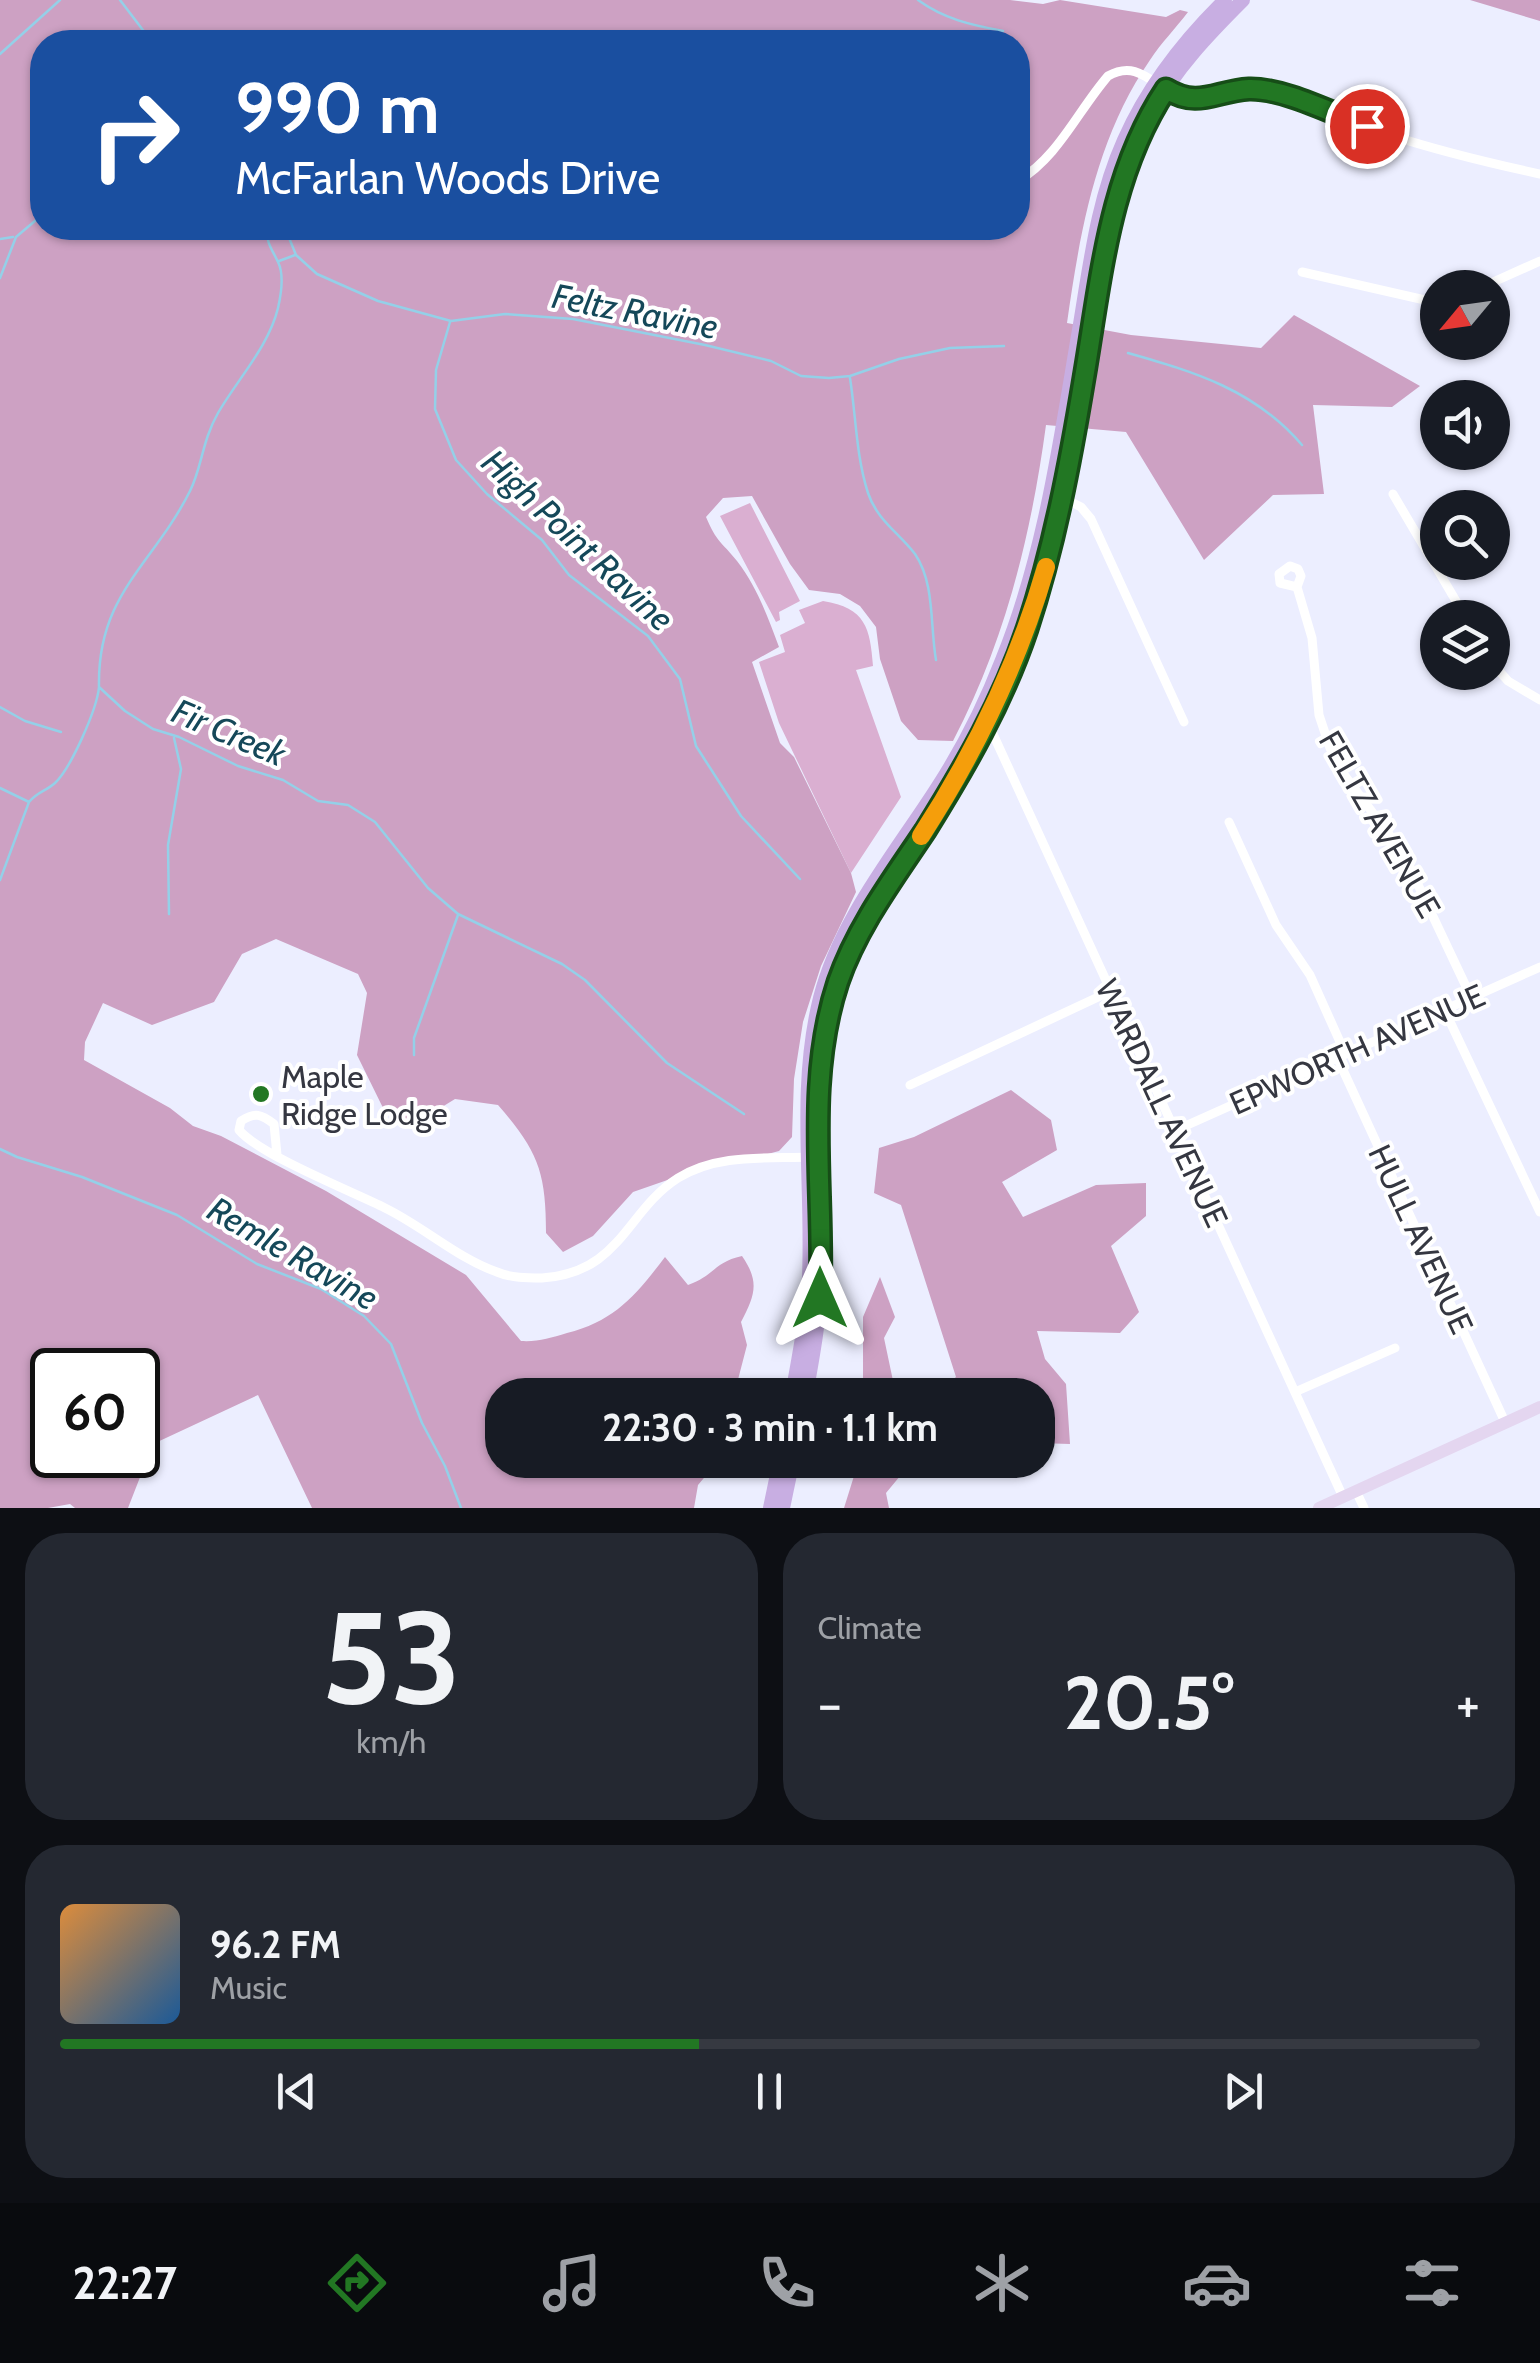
<!DOCTYPE html>
<meta charset="utf-8">
<style>
:root{--surface:#171b24;--page:#242831;--text:#f1f3f6;--muted:#9ea1a6;--line:#363941;--accent:#227723}
body{margin:0;font-family:Cabin,sans-serif;background:var(--page);color:var(--text);height:100vh;display:flex;flex-direction:column;font-size:38px;white-space:nowrap}
*{box-sizing:border-box;margin:0}
p{font-size:32px;color:var(--muted)}
.icon{flex:none;width:55px;height:55px;fill:none;stroke:currentColor;stroke-width:2;stroke-linecap:round;stroke-linejoin:round}
.map{position:relative;height:1508px;overflow:hidden}
.side{display:flex;flex-direction:column;gap:25px;padding:25px;background:#0d0f14;flex:1}
.side>*{flex:none}
.hud{position:absolute;left:30px;top:30px;width:1000px;height:210px;border-radius:40px;box-shadow:0 2px 8px #0004;background:#1a4fa0;color:#fff;overflow:hidden}
.needle{width:65px;rotate:241deg}
.buttons{position:absolute;left:1420px;top:270px;display:grid;gap:20px}
.buttons a{display:grid;place-items:center;width:90px;height:90px;border-radius:50%;background:var(--surface);box-shadow:0 2px 8px #0004;font-size:50px}
.speed{position:absolute;left:30px;top:1348px;display:flex;gap:20px;font-size:50px;font-weight:700;text-align:center}
.speed>*{display:grid;place-content:center;width:130px;height:130px;border-radius:50%;background:var(--surface);box-shadow:0 2px 8px #0004;line-height:1}
.speed .limit{border:5px solid #111;border-radius:15px;background:#fff;color:#111}
.pin{position:absolute;display:grid;place-items:center;width:85px;height:85px;color:#fff;margin:-42px;border:5px solid #fff;border-radius:50%;box-shadow:0 2px 10px #0007}
.me{position:absolute;width:110px;margin:-55px;rotate:0deg;stroke-linejoin:round;filter:drop-shadow(0 0 8px #0008)}
.turn{display:flex;align-items:center;gap:35px;height:210px;padding:0 40px;font-size:45px}
.turn .icon{width:130px;height:130px;stroke-width:2.5}
.turn b{display:block;font-size:70px;line-height:85px}
.big{font-size:75px;font-weight:700;line-height:1.1}
.side .widget{flex:1;display:flex;flex-direction:column;justify-content:center;gap:15px;min-width:0;padding:0 35px;border-radius:40px;background:var(--page)}
.side .dial{align-items:center;gap:0}
.dial b{font-size:130px;line-height:1}
.song{display:flex;align-items:center;gap:30px}
.cover{width:120px;height:120px;border-radius:15px;background:linear-gradient(135deg,hsl(30 70% 55%),hsl(210 70% 35%))}
.played{height:10px;border-radius:5px;background:linear-gradient(90deg,var(--accent) 45%,var(--line) 45%)}
.keys{display:flex;justify-content:space-around;direction:ltr}
.heat{display:flex;justify-content:space-between;align-items:center;font-size:55px;direction:ltr}
.side .tiles{flex:1;display:grid;gap:25px;grid-template-columns:1fr 1fr}
.widget:last-child{grid-column:span 2}
.trip{position:absolute;left:485px;top:1378px;width:570px;height:100px;border-radius:40px;background:var(--surface);box-shadow:0 2px 8px #0004;font-weight:700;line-height:100px;text-align:center}
.tabs{display:flex;height:160px;justify-content:space-around;align-items:center;background:#090b0e;color:var(--muted)}
.tabs .icon{width:70px;height:70px}
.tabs .on{color:var(--accent)}
.tabs b{font-size:45px;color:var(--text)}
.map>svg:first-child{display:block}
.green{fill:#daafd1}
.forest{fill:#cda1c3;fill-rule:evenodd}
.lines{fill:none;stroke-linecap:round;stroke-linejoin:round}
.stream{stroke:#94d0e8;stroke-width:2.5}
.street{stroke:#fff;stroke-width:9}
.secondary{stroke:#e4d6f0;stroke-width:12}
.primary{stroke:#c8aee2;stroke-width:14}
.route-casing{stroke:#164d17;stroke-width:25}
.route{stroke:#227723;stroke-width:18}
.slow{stroke:#f59e0b;stroke-width:18}
.poi-dot{fill:#227723;stroke:#fff;stroke-width:4}
.labels{text-anchor:middle;dominant-baseline:central;stroke-width:8;stroke-linejoin:round;paint-order:stroke}
.street-label{font-size:32px;fill:#353741;stroke:#fff}
.poi-label{font-size:32px;fill:#353741;stroke:#fff;text-anchor:start}
.water-label{font-size:35px;font-style:italic;fill:#154859;stroke:#fff}
</style>
<div class="map">
<svg width="1540" height="1508" viewBox="0 0 1540 1508">
<rect width="100%" height="100%" fill="#eceeff"/>
<path class="green" d="M750,503L800,601L779,612L780,620L776,622L720,516Z
M823,601C866,608 870,628 873,666L856,670L901,797L851,873L779,723L759,662L785,652L780,635L805,623L799,610Z"/>
<path class="forest" d="M0,0H1010L1043,4L1060,0L1166,17L1180,10L1188,12C1176,28 1161,43 1150,60C1096,138 1080,232 1067,323L1131,335L1261,348L1294,315L1420,386L1392,407L1313,405L1324,494L1273,495L1204,560L1126,432L1046,425C1031,536 1005,641 953,741L918,740L901,721L880,659L876,627L860,606L840,594L809,590L790,564L752,496L723,498L706,517C717,543 721,541 737,561C757,587 768,617 779,647L752,662L780,743L794,757L851,873L856,892L821,966L803,1022L794,1079L792,1137L779,1151L753,1158L722,1161L633,1192L593,1236L563,1252L546,1233C546,1172 538,1151 498,1105L455,1099L416,1123L386,1114L357,1055L367,993L358,974L276,939L242,954L214,1002L152,1025L103,1003L85,1042L84,1060L170,1108L193,1126L221,1136L326,1191L466,1275L521,1341C538,1342 550,1338 567,1333C615,1321 636,1295 665,1257L688,1285C714,1276 714,1262 742,1256C760,1282 755,1295 741,1322L747,1345L734,1395H502V1460H719L698,1485L694,1508H312L258,1395L153,1444L128,1508H75L70,1504L48,1508H0ZM566,30L572,33L575,42H1018V228H42V42H557L559,35ZM52,1370H138V1455H52Z
M1470,0H1540V21Z
M1011,1090L1051,1120L1057,1150L1002,1182L1023,1217L1096,1185L1146,1183V1216L1111,1246L1139,1312L1120,1333L1037,1331L1045,1359L1066,1384L1070,1444L1038,1443V1395H936L956,1377L901,1205L874,1193L879,1148L914,1137Z
M880,1277L895,1317L884,1338L896,1395H863V1317Z
M859,1460H926L910,1464L886,1493L889,1508H844Z"/>
<g class="lines">
<path class="stream" d="M120,0L152,42
M918,0C944,19 971,25 1003,31
M0,54L60,0
M267,228C266,243 272,249 278,262C284,274 281,295 278,308C269,346 237,380 218,413C202,441 202,467 190,491C153,565 97,594 99,687L125,711L153,729L179,737L238,766L283,780L318,801L348,805L375,822L428,888L458,914L562,964L585,980L667,1063L744,1114
M285,228L296,255L317,274L378,301L451,321L505,314L573,319L705,345L771,361L801,376L829,378L850,376L899,359L950,348L1004,346
M0,239L13,237
M279,261L295,255
M0,278L16,237L42,215
M450,322L436,370L435,409L456,460L487,494L542,540L569,575L648,636L680,679L696,746L741,816L800,879
M1128,353C1195,372 1255,390 1302,445
M850,378C856,416 856,456 868,493C877,520 899,533 915,554C935,583 930,626 936,660
M0,707L25,721L61,732
M0,788L29,802
M0,880L29,802C37,792 46,791 55,783C71,768 97,709 99,687
M169,914L168,845L181,769L174,738
M414,1055V1038L458,915
M0,1149L17,1157L82,1177L177,1215L257,1264L321,1289L364,1316L391,1344L422,1423L445,1466L461,1508"/>
<path class="street" d="M1018,181C1059,156 1077,112 1108,76C1140,58 1154,89 1183,98C1209,107 1239,85 1267,91C1308,98 1350,121 1390,135C1439,151 1489,163 1540,174
M1302,272L1438,303
M1480,288L1540,261
M1393,494L1466,618
M1059,496L1081,507L1091,519L1184,722
M1297,587L1280,583L1279,574L1290,566L1298,569L1301,576L1297,587L1312,638L1319,715L1330,748L1345,776L1403,853L1471,997
M1492,663L1508,681L1540,700
M987,721L1343,1497
M1229,822L1276,925L1310,975L1345,1053
M1444,1009L1540,1212
M1337,1057L1505,1422
M910,1085L1111,991
M1174,1131L1540,967
M277,1155L274,1124C261,1114 255,1112 241,1121L239,1130C260,1155 351,1191 385,1208C424,1227 457,1258 497,1272C511,1278 527,1278 542,1278C621,1273 626,1211 678,1178C718,1153 767,1159 812,1157
M1295,1392L1395,1348
M1356,1491L1364,1508"/>
<path class="secondary" d="M1319,1508L1540,1407"/>
<path class="primary" d="M792,1395C799,1355 807,1316 809,1276C813,1182 797,1090 820,998C840,919 894,855 937,788C963,748 985,704 1002,660C1045,554 1060,441 1079,330C1090,265 1097,200 1124,140C1148,86 1183,41 1225,0
M806,1395C812,1360 819,1326 820,1290C823,1200 810,1108 829,1019C848,936 900,871 944,800C967,764 987,726 1004,686C1047,586 1067,480 1085,373C1100,283 1109,193 1153,111C1175,69 1210,33 1243,0
M770,1508L780,1460
M783,1508L793,1460"/>
</g>
<g class="lines">
<g class="route-casing">
<path id="route" d="M820,1298C825,1193 804,1084 838,982C857,927 893,879 925,831C965,767 1003,701 1027,629C1054,547 1070,463 1084,378C1101,279 1109,175 1166,89C1199,109 1215,91 1249,89C1284,88 1333,114 1367,126"/>
</g>
<use href="#route" class="route"/>
<path class="slow" d="M921,836C976,751 1018,664 1046,567"/>
</g>
<circle class="poi-dot" cx="261" cy="1094" r="10"/>
<g class="labels">
<g class="street-label">
<text transform="translate(1380 824) rotate(60)">FELTZ AVENUE</text>
<text transform="translate(1357 1049) rotate(-24)">EPWORTH AVENUE</text>
<text transform="translate(1162 1103) rotate(65)">WARDALL AVENUE</text>
<text transform="translate(1421 1239) rotate(65)">HULL AVENUE</text>
</g>
<g class="poi-label">
<text x="281" y="1076">Maple<tspan x="281" dy="37">Ridge Lodge</tspan></text>
</g>
<g class="water-label">
<text transform="translate(635 311) rotate(11)">Feltz Ravine</text>
<text transform="translate(578 540) rotate(43)">High Point Ravine</text>
<text transform="translate(229 732) rotate(23)">Fir Creek</text>
<text transform="translate(293 1253) rotate(30)">Remle Ravine</text>
</g>
</g>
</svg>
<div class="buttons">
<a><svg class="needle" viewBox="-14 -14 28 28"><path d="M0-13l5 13h-10z" fill="#e53935"/><path d="M0 13l5-13h-10z" fill="#9ea1a6"/></svg></a>
<a><svg class="icon" aria-label="sound" viewBox="0 0 24 24"><path d="M4 9h4l5-4v14l-5-4H4zM17 9q2 3 0 6"/></svg></a>
<a><svg class="icon" aria-label="search" viewBox="0 0 24 24"><circle cx="10" cy="10" r="6"/><path d="M15 15l6 6"/></svg></a>
<a><svg class="icon" aria-label="layers" viewBox="0 0 24 24"><path d="M12 4l9 5-9 5-9-5zM3 14l9 5 9-5"/></svg></a>
</div>
<div class="speed"><div class="limit">60</div></div>
<div class="pin" style="left:1367px;top:126px;background:#d93025"><svg class="icon" aria-label="arrive" viewBox="0 0 24 24"><path d="M6 21V4h12l-3 4 3 4H6"/></svg></div>
<svg class="me" style="left:820px;top:1298px" viewBox="-20 -20 40 40"><path d="M0-17L14 15 0 8-14 15z" fill="#227723" stroke="#fff" stroke-width="4"/></svg>
<div class="trip">22:30 · 3 min · 1.1 km</div>
<div class="hud">
<div class="turn"><svg class="icon" aria-label="right" viewBox="0 0 24 24"><path d="M7 20v-9h11M14 6l5 5-5 5"/></svg><div><b>990 m</b>McFarlan Woods Drive</div></div>
</div>
</div>
<section class="side">
<div class="tiles">
<div class="widget dial"><b>53</b><p>km/h</p></div>
<div class="widget"><p>Climate</p>
<div class="heat"><a>−</a><b class="big">20.5°</b><a>+</a></div>
</div>
<div class="widget">
<div class="song"><i class="cover"></i><div><b>96.2 FM</b><p>Music</p></div></div>
<div class="played"></div>
<div class="keys"><svg class="icon" aria-label="previous" viewBox="0 0 24 24"><path d="M18 5L8 12l10 7zM5 5v14"/></svg><svg class="icon" aria-label="pause" viewBox="0 0 24 24"><path d="M8 5v14M16 5v14"/></svg><svg class="icon" aria-label="next" viewBox="0 0 24 24"><path d="M6 5l10 7-10 7zM19 5v14"/></svg></div>
</div>
</div>
</section>
<nav class="tabs">
<b>22:27</b>
<svg class="icon on" aria-label="directions" viewBox="0 0 24 24"><path d="M12 3l9 9-9 9-9-9zM9 14v-3h6M13 9l2 2-2 2"/></svg>
<svg class="icon" aria-label="music" viewBox="0 0 24 24"><path d="M9 18V5l10-2v13"/><circle cx="6" cy="18" r="3"/><circle cx="16" cy="16" r="3"/></svg>
<svg class="icon" aria-label="phone" viewBox="0 0 24 24"><path d="M5 4h4l2 5-3 2q2 4 5 5l2-3 5 2v4C11 20 4 13 5 4z"/></svg>
<svg class="icon" aria-label="climate" viewBox="0 0 24 24"><path d="M12 3v18M4 7l16 10M4 17L20 7"/></svg>
<svg class="icon" aria-label="car" viewBox="0 0 24 24"><path d="M5 17H2v-5l4-1 3-4h7l3 4 3 1v5h-3M9 17h6M6 11h13"/><circle cx="7" cy="17" r="2"/><circle cx="17" cy="17" r="2"/></svg>
<svg class="icon" aria-label="filters" viewBox="0 0 24 24"><path d="M4 7h16M4 17h16"/><circle cx="9" cy="7" r="2"/><circle cx="15" cy="17" r="2"/></svg>
</nav>
